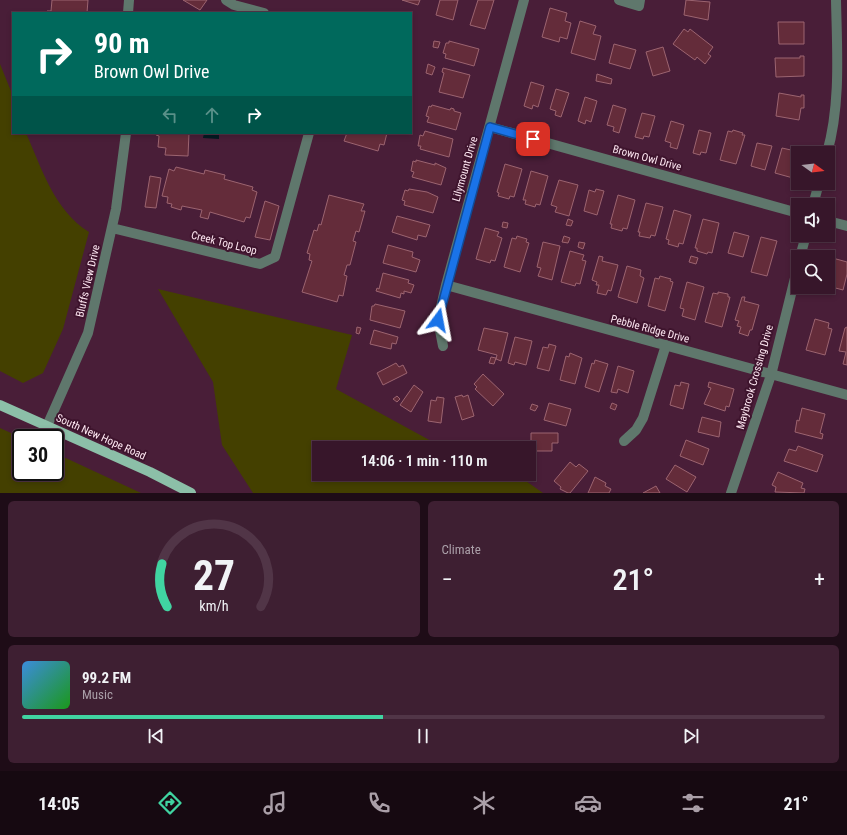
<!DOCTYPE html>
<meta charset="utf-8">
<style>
:root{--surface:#37162a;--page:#3e1f32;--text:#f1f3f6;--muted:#aa9fa8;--line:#513547;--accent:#40d4a1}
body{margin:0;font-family:"Roboto Condensed",sans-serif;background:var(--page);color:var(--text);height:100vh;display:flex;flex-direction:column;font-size:15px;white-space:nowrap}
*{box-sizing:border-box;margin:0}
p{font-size:13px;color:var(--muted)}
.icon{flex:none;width:22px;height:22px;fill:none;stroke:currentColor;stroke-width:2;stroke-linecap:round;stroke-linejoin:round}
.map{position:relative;height:493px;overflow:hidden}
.details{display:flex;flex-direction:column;gap:8px;padding:8px;background:#1e0c17;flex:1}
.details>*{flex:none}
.hud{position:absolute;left:12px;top:12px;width:400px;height:122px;border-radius:0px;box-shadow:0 2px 6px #0003,0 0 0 1px var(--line);background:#00695c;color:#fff;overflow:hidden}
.needle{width:26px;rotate:105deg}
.fabs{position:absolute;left:791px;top:146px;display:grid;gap:8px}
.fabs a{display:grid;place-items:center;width:44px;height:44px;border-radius:0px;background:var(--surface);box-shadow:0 2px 6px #0003,0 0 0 1px var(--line);font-size:20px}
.speed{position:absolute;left:12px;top:429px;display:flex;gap:8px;font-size:20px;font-weight:700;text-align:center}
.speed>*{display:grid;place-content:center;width:52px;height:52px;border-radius:50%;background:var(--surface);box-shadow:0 2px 6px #0003,0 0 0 1px var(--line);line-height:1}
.speed .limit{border:2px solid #111;border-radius:6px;background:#fff;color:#111}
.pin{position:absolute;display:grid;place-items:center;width:34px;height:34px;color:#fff;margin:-17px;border-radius:8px;box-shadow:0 2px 6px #0006}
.me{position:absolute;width:44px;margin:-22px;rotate:13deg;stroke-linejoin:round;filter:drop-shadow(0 0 3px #0008)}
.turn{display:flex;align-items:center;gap:14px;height:84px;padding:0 16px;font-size:18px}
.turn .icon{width:52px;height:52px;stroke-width:2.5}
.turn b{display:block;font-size:28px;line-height:34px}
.lanes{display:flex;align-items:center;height:38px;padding:0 16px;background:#0003;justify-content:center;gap:20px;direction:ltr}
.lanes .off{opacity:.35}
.big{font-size:30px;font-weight:600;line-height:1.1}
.details .widget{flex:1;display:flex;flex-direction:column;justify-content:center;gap:6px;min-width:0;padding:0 14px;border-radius:6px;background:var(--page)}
.details .dial{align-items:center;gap:0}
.dial svg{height:104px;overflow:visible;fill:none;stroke:var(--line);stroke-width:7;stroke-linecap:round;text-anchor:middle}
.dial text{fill:var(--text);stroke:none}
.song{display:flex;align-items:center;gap:12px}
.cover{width:48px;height:48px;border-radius:6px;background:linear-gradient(135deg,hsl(210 70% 55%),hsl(120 70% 35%))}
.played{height:4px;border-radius:2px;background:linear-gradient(90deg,var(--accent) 45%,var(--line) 45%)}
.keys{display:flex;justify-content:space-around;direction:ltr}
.heat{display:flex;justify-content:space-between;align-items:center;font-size:22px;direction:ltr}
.details .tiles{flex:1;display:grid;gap:8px;grid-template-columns:1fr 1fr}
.widget:last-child{grid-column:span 2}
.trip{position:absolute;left:312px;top:441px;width:224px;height:40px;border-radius:0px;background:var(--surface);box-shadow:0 2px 6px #0003,0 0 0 1px var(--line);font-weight:600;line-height:40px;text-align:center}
.dock{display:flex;height:64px;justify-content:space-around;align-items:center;background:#160911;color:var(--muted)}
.dock .icon{width:28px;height:28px}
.dock .selected{color:var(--accent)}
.dock b{font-size:18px;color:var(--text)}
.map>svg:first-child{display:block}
.green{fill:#444000}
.water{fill:#041a22}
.building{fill:#642c3a;stroke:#9c6470}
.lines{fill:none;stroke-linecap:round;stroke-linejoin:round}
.minor{stroke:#5f776c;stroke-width:10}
.major{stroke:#8cbfa8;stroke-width:10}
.route-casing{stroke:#114b97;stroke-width:10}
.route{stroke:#1a73e8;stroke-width:7}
.labels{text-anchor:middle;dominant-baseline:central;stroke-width:4;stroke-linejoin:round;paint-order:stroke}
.street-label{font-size:11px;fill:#fee7f2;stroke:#3e142d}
</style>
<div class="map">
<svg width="847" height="493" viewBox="0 0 847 493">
<rect width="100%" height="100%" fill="#491e38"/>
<path class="green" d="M0,64L13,96V133H26C42,169 54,210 89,232L63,329L43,373L23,383L0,371Z
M158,289L352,335L336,389L444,448H319V474H516L543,493H253L222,445L213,382Z
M0,428L22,438L21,472H55V453L141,493H0Z"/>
<path class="water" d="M204,133H219V139L203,138Z"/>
<path class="building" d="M52,0H88L87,13H47V11H51Z
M183,0H207L200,10Z
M402,0H420L418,5Z
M440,0H458L453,20L436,15Z
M478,0H494L485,29L470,25Z
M686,0L710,2L708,20L684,15Z
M550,8L567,13L565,21L571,23L567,39L560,37L559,42L542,37Z
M580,21L596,26L593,34L601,36L595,60L571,53Z
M778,22H804V44H779Z
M684,29L688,32L690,29L713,47L708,54L711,56L705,64L697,57L695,60L673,44Z
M434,41L440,42L438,48L433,47Z
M449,41L479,49L474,66L445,58L446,54L443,53L446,43H449Z
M614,44L636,50L630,69L609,63Z
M663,47L670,71L653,76L646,52Z
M800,56H804V76L776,77L775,58H800Z
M428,64L435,67L432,75L426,73Z
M443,68L470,75L463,98L439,92L444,73L442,72Z
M597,74L612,79L611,84L596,81Z
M531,82L544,86L538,107L533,105L532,109L524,106Z
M556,89L569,93L561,117L555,115L556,111L550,109Z
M779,93L801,97V95H804V108H801L799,120L776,116Z
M585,97L597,101L591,122L586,120L585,124L578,121Z
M432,105L450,110L451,108L454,109V111L461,113L456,130L427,122L429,117L426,116L429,106L431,107Z
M613,105L626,109L619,133L613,131L614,127L607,125Z
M642,113L655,116L649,137L644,136L643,139L635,137Z
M671,121L684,125L677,149L670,147L671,143L665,141Z
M699,130L711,133L706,153L701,152L700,155L693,153Z
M733,130L743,133L742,135H745L736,164L720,160L728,131L732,132Z
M425,131L453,139L449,157L420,149L421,146H418L420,135L423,136Z
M156,133H189L188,156L165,155L166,148L158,147L159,136L156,135Z
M347,133H387L384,145L380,144L378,151L344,141Z
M757,143L772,146L765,170L751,166Z
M782,148L800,152L798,153L793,178L775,173Z
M416,160L435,165V163L446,168L441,185L412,177L414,172L411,171L413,161L416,162Z
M505,164L522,169L514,197L510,196L509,199L498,196L499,193L497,192Z
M176,167L204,174L205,170L225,175L224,179L253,187L252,190L257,192L250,218L246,217L244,222L210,212L208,219L200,217L202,210L182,206L181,210L171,207L172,204L167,203L168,197L162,196L169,169L174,171Z
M531,171L548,176L540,205L536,204L535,207L525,204L526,200H523Z
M150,176L161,178L156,208L145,207Z
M559,180L578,185L569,216L555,212L557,207L551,205Z
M409,189L427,192L438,197L433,213L404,205L405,201L402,200L405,190L408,191Z
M596,189L604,191L597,215L584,211L589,190L595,192Z
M329,195L364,204L361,211H365L359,232L356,231L353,241L356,242L350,265H347L344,275L347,276L343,296L339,295L337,302L302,292L312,261L309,260L310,254L307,253L314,230L317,231L319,224L321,225Z
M618,195L635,200L627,229L623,228L622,231L611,228L612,224H610Z
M265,201L279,206L270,240L255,237Z
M646,203L663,207L655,236L651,235L650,238L639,236L640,232H638Z
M674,210L691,215L683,244L679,243L678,247L668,244L669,240L666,239Z
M397,216L430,225L426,237L418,235L417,240L392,232Z
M568,219L573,221L571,226L566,225Z
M703,219L719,223L712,253L708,252L707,254L697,251V248H695Z
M503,222L508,223L507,228L502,227Z
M485,228L499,232L497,236L502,238L495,261L491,260L490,263L476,259Z
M734,232L749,236L743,257L728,253Z
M517,236L527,239L526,242L529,243L520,272L504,267L512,238L516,239Z
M564,236L570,238L568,243L562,242Z
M761,237L777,241L767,276L751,272Z
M543,242L560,246L552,280L538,276L541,268L537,267Z
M579,242L585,243L583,249L578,247Z
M388,245L413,252L412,257L420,260L416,272L383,263Z
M570,251L584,255L582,260L586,261L580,284L576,283L575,286L561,282Z
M599,256L603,257L602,261L618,265L611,291L608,290L606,295L597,293L599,285H596L597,282L592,280Z
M691,256L698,258L696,264L689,262Z
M829,257L847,262V274L843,290L828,286Z
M627,266L641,270L640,276L644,278L637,303L618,297Z
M383,273L409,280L408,283L414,285L411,293L404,291V294L401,293L400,298L376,291L377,288L379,289Z
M660,276L671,279L670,281L673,282L665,311L648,306L655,278L659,279Z
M687,282L704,287L695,320L682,316L684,309L680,308Z
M718,292L728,294V297H730L722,327L705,322L713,293L718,294Z
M742,297H745L744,301L759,305L752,330H750L748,336L739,333L741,327L737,326L739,321L735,320Z
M375,304L405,311L400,328L370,320L372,306H374Z
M815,319L829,323L828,328L832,329L825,355L806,350Z
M357,327L361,328L359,334L356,333Z
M847,327V365L843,364L846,352L839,351L845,328Z
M484,328L508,333L501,361L496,359L497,355L478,350Z
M374,330L398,337L396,344L392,343L391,349L370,344Z
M515,337L532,341L526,365L515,362L514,365L508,363Z
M549,344L556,346L549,371L537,368L543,347L548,348Z
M570,353L582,358L575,384L560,380L566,356L569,357Z
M491,357L496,358L494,364L489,363Z
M595,360L608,364L599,392L585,387L592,363L594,364Z
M396,363L399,367L403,365L407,373L383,385L377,373Z
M618,366L634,371L628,393L618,389L617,393L611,392Z
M483,374L504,394L493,406L475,389L477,387L474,384Z
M681,382L689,384L683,409L670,405L675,385L680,386Z
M709,382L734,389L729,407L726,406L725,411L704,404L711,388L708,387Z
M414,385L423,392L411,412L400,405Z
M462,395L463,397L468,395L474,416L462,420L455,397Z
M397,396L400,399L397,402L393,399Z
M437,397L444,398L441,423L428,421L431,400L436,401Z
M549,403L571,409L566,426L544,420Z
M612,403L617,405L615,410L610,408Z
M532,404L538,406L535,411L530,409Z
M802,408L825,414L820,433L823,434L822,439L795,432L797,420L799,421Z
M702,417L721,422L719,437L698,432Z
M531,433H558V443H552V451H531Z
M686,440L709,449L703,465L680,456Z
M798,446L823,455L817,472L784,461L789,449L796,451Z
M570,462L576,467L579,464L588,471L570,493H568L560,489L561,487L554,481Z
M675,465L696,477L687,492L666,479Z
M778,472L803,483L801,488L805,489L804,493L775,492L776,487L772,485Z
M595,477L606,483L605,486L611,489L609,493H588Z
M656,486L660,493H643Z"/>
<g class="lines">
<path class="minor" d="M226,0L234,5L264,13
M619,0L639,6L640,0
M128,13L129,0
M490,127L798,213
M827,153C841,104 837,50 836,0
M813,205L819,183
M828,221L847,226
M112,228L260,264L275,257L309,133
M800,257L806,235
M446,285L847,395
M443,346L438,320L446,285L524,0
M47,426L88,333L116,209L126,133
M624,441L636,430L643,418L666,345
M731,493L771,375L798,266"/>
<path class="major" d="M0,405L150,472L191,493"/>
</g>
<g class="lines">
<g class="route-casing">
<path id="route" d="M438,320L490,127L533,139"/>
</g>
<use href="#route" class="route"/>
</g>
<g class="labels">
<g class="street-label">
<text transform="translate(647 158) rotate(15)">Brown Owl Drive</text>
<text transform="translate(465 169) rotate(-74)">Lilymount Drive</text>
<text transform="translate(224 243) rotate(14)">Creek Top Loop</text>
<text transform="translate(88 281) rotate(-77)">Bluffs View Drive</text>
<text transform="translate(650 329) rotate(15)">Pebble Ridge Drive</text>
<text transform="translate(755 377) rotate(-74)">Maybrook Crossing Drive</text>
<text transform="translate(101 437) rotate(24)">South New Hope Road</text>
</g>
</g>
</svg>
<div class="fabs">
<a><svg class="needle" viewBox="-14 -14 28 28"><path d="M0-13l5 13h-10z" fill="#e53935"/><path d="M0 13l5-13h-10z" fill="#aa9fa8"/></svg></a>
<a><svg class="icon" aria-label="sound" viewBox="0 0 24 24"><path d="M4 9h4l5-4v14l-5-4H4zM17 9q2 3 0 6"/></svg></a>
<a><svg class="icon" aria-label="search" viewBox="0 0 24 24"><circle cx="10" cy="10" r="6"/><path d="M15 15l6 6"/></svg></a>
</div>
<div class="speed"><div class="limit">30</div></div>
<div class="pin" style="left:533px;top:139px;background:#d93025"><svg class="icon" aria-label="arrive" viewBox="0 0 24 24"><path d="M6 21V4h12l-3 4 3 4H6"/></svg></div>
<svg class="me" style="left:438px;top:320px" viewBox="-20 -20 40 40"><path d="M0-17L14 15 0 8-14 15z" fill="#1a73e8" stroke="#fff" stroke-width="4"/></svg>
<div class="trip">14:06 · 1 min · 110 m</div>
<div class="hud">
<div class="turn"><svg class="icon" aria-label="right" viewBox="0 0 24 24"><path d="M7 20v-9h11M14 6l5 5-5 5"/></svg><div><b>90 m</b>Brown Owl Drive</div></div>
<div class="lanes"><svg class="icon off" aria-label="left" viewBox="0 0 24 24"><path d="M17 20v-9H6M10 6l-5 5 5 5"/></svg><svg class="icon off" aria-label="ahead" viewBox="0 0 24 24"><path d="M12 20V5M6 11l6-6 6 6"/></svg><svg class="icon" aria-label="right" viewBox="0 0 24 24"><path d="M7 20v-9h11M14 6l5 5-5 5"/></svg></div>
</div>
</div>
<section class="details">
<div class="tiles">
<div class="widget dial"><svg viewBox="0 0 100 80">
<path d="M14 69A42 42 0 1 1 86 69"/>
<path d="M14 69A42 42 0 0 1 10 36" stroke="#40d4a1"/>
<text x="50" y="56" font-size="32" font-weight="700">27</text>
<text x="50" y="72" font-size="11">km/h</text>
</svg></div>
<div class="widget"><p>Climate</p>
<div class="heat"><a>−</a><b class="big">21°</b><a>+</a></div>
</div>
<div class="widget">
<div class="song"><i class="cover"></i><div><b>99.2 FM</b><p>Music</p></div></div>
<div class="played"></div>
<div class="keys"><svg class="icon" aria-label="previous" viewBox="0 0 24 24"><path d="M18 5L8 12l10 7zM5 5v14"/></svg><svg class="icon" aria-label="pause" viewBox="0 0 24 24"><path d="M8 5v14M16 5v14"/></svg><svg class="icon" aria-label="next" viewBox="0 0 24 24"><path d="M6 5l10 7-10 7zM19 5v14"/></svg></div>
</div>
</div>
</section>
<nav class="dock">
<b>14:05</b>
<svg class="icon selected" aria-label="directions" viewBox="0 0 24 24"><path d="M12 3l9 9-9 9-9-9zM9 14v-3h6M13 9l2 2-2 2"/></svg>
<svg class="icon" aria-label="music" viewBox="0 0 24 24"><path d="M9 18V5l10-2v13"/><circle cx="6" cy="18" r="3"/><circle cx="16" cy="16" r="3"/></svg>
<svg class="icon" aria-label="phone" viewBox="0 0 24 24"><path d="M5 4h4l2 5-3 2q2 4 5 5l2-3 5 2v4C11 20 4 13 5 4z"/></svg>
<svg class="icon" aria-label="climate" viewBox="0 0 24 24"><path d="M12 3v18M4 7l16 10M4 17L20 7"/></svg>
<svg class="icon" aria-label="car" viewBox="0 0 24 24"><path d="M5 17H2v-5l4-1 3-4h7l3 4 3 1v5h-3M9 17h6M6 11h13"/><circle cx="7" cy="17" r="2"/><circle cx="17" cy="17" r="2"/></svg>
<svg class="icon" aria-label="filters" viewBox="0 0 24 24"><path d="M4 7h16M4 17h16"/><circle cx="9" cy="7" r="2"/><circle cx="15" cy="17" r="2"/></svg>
<b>21°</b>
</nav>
